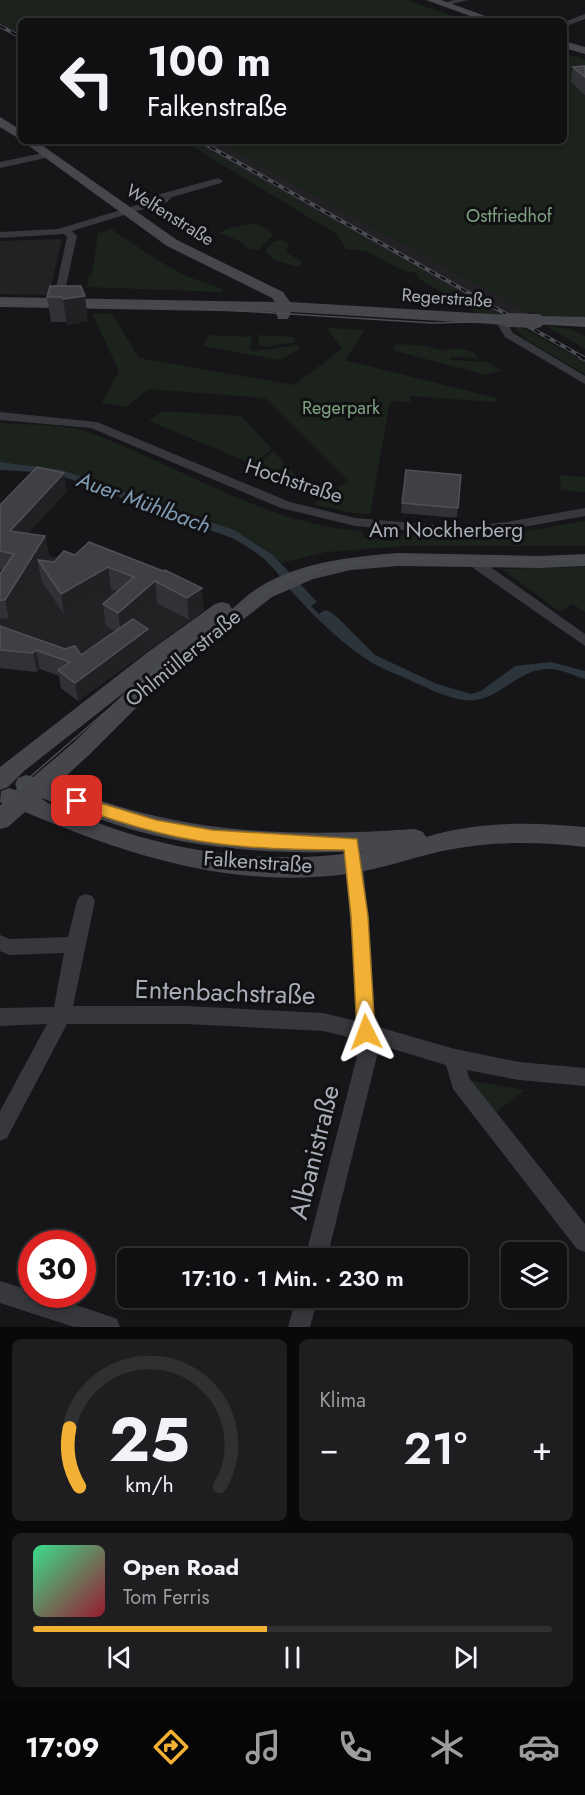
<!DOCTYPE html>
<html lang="de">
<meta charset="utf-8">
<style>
:root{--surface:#101012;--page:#1e1e20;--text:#f1f3f6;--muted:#9c9d9f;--line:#303032;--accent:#f2b134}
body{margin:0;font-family:Jost,sans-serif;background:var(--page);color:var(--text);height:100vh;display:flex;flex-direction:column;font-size:22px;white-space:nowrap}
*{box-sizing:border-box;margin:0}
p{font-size:20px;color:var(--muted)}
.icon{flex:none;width:33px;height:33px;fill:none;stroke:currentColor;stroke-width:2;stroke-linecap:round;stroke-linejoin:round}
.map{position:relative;height:1327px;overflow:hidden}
.drawer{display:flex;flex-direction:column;gap:12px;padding:12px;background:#09090a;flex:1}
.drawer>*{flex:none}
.banner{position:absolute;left:18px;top:18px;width:549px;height:126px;border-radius:9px;box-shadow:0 3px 9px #0003,0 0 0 2px var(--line);background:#101012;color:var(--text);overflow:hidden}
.fabs{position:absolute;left:501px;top:1242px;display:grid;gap:12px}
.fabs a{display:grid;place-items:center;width:66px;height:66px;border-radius:9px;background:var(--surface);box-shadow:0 3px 9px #0003,0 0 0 2px var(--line);font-size:30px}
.speed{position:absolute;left:18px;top:1230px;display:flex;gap:12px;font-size:30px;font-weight:700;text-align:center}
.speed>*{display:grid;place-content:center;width:78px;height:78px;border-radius:50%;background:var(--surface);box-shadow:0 3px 9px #0003,0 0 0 2px var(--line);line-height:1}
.speed .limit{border:9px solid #d22;background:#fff;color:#111}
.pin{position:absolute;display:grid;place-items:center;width:51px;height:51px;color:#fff;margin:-26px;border-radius:12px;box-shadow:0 3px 9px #0006}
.me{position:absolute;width:66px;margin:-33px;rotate:357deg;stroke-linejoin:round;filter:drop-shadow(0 0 4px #0008)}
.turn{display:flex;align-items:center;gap:21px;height:126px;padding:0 30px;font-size:27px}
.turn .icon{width:78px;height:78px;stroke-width:2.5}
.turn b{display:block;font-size:42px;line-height:51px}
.big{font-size:45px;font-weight:600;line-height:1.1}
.drawer .tile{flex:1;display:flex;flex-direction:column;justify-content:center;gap:9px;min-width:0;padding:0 21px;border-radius:9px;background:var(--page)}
.drawer .dial{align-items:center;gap:0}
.dial svg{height:156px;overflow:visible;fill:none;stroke:var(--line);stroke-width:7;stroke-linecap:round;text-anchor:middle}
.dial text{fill:var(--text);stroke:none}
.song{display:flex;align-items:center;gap:18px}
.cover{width:72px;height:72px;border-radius:9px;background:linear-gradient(135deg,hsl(150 70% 55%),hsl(350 70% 35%))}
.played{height:6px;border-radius:3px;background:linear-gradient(90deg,var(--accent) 45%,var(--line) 45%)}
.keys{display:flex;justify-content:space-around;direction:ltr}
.heat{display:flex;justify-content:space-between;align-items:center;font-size:33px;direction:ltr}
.drawer .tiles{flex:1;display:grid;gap:12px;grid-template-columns:1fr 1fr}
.tile:last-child{grid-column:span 2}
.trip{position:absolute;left:117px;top:1248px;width:351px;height:60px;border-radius:9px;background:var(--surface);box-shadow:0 3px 9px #0003,0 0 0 2px var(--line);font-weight:600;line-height:60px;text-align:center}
.tabs{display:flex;height:96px;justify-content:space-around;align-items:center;background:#060607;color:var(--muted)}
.tabs .icon{width:42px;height:42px}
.tabs .active{color:var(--accent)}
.tabs b{font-size:27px;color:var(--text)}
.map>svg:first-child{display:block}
.built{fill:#222225}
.green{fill:#1c231d}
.water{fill:#2c353c}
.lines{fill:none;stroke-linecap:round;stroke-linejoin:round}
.canal{fill:#2c353c;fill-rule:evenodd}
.street{fill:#37383d;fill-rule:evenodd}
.secondary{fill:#45474d;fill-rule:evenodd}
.tram{stroke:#4a4c52;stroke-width:1.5}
.rail-far1-casing{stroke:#4a4c52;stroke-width:4}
.rail-casing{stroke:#4a4c52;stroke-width:5}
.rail-far1{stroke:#111113;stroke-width:2;stroke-dasharray:6;stroke-linecap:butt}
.rail{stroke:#111113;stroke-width:3;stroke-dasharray:10;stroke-linecap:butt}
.secondary-bridge{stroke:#45474d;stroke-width:14}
.wall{fill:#323236}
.shaded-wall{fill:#212124}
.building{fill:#3f3f44;stroke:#4f5156;stroke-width:1.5}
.route{fill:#f2b134;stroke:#9d7322;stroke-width:1.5}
.labels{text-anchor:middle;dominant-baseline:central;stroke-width:6;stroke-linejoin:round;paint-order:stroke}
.far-street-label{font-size:18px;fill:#a8adb8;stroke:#111113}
.far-park-label{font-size:18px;fill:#7fa381;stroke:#111113}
.street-label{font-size:21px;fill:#a8adb8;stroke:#111113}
.water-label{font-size:22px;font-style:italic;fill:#7f9bb3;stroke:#111113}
.near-street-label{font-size:26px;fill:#a8adb8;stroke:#111113}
</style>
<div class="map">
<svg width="585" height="1327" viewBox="0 0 585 1327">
<rect width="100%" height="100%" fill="#161618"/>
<path class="built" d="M191,141H216L526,311L531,317L502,316L483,307Z
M62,239L49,295L0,294V241Z
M0,519L14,549L91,564L167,591L205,610L78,701L61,688L72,680L40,669L37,672L0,668Z"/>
<path class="green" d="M0,0H405L468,21H21V34L0,23Z
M564,53L585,60V319L538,317L535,313L526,311L226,147L243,141H564Z
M183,141H191L502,316L480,314L419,279L418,274L400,269L365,251L346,249L338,235Z
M253,223L264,227L274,235L258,250L249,249L239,241L219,233C231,226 241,227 253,223Z
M111,229L159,261L188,277L223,289L222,292L87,287L89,276L92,275L98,233Z
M281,240L288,244L286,252L302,262L301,266H294L274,260L265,251L273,242Z
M92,313L112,314L139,358L294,385L342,349L327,328L365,330L345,360L497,398L494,402L411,396L410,402L390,401L370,514L353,513L313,504L348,481L265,398L148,389L126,407L102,403L119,371Z
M519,326L585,362V374L528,341L515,328Z
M546,326L571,329L585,336V349Z
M209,335L252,337L250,349L254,351L299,345L300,348L280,360L203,346Z
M259,335L293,337L296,342L266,347L258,344Z
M396,344L427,346L438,350L461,349L473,352L479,358L451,357V360L488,362L501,371L485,375L392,350Z
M163,411L241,416L272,449L253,464L149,421Z
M0,423C23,425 62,424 82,430C175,462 263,525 363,531V537L393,541L395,533L460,539L503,535L585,521V546H406L326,552L282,563C261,543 237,531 211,521L62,470L0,462Z
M273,451L301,481L291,486L250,470Z
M560,475L585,477V492L561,490Z
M585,567V612L573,604L560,612L502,569Z
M467,1080L524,1090L495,1113Z"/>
<path class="water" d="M0,462L62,470L234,530L272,554L317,602L311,606L320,615L338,618L375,655L437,684L471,694L481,691L515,666L551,662L585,671V679C572,675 560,668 546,669C512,671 496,708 458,699C444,696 429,689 416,683C402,676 387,671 374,664C344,646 316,618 292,592C285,585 280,575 272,567C261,555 247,546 232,538L67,478L35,472L0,470Z"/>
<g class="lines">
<path class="canal" d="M325,610C333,612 343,622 348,629L346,632H336L320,617L319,614Z"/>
<path class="street" d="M453,0H468L444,6L440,4Z
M585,14V19L564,27V22Z
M47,152L51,155L50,157L0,168V162Z
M218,178L223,181L221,183L172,197L167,202L72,231L77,236L62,304L58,305L53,302L67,237L64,234L0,238V232L58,229L157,199V195Z
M500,317L504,318L513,333L585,376V384L505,337L495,320Z
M0,412L97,422L290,502L355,518L459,527L507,522L585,508V516L507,530L459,535L355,526L281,508L91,428L0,420Z
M478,556L483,557L485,563L585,634V646L473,568L471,560Z
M353,847L359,849L362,854L371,951L375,1026L455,1049L519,1062L585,1068V1086L519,1080L467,1070L469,1078L585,1224V1252L577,1249L453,1089L446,1065L376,1044L377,1056L327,1258H305L357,1056L356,1039L323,1031L186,1024H67L7,1138L0,1141V1111L47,1024L0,1026V1008L54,1007L64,953L9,955L0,951V935L10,939L68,937L77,901L80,896L86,894L92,896L95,901L73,1006H186L323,1013L356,1021L353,951L344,854L347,849Z
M0,1281L32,1291V1294H43L109,1316L117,1319L120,1327H74L0,1303Z
M296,1298H318L310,1327H288Z"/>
<path class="secondary" d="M426,0H441L499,21H484Z
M564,41L585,47V54L564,48Z
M0,117L21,130V140L0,127Z
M22,141H36L177,240L283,292L290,302L508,315L516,320L508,325L291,312L288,319H278L276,312L0,307V297L275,302L272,298L167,246Z
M537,316L585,317V327L532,324L529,321Z
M398,553L540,556L585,554V566L540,568L398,566L351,570L313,579L272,597L160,684L89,755L56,785C89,796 121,809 156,816C241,836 328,835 415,829L423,832L426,837C478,821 531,822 585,827V847C541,842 497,841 453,849C418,855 384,869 347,874C231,889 130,856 25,812L8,827L0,829V806L3,804L0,802L1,791L9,788L18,791L15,784L18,778L26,775L33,777L73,743L130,688L24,771L8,787L0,790V767L148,652L215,604L222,602L229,604L232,609C240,602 249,594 258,588C299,562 350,557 398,553ZM41,798C74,809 107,823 141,832C213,851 289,855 364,851C269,867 164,852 76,814C66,810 46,804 41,798Z"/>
<path class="tram" d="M0,303L192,308L433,323L510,321L585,325
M0,807L23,783L133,688L239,609L288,578L333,565L387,558L585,559"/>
<g class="rail-far1-casing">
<path id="rail-far1" d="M0,26L21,37
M200,141L584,358"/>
</g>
<g class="rail-casing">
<path id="rail" d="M581,357L585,359"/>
</g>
<use href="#rail-far1" class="rail-far1"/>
<use href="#rail" class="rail"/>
<path class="secondary-bridge" d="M508,320L537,321"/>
</g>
<path class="wall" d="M585,66V95L571,82L573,67Z
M50,286L88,321L67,325L66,322H51L47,297Z
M461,475L457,518L401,513L402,503Z
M67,491L28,533L45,536L49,555L45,561L54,562L75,555L163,571L204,609L189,620L157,603L136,621L148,629L150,648L78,701L61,688L59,676L40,669L37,672L0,668V626L81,655L115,631L106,626L103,604L118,591L111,589L64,615L42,581L39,569L9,619L0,618V574L3,569H0V505Z"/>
<path class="shaded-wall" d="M85,296L88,321L67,325L63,299Z
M64,473L67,491L13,549L10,531Z
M45,536L49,555L42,566L38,560L39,569L9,619L5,600Z
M108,567L111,589L64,615L61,594Z
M155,581L157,603L121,634L118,613Z
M202,588L204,609L189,620L187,598Z
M148,629L150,648L78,701L75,683Z
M36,650L40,669L37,672L33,653Z"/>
<path class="building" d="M585,66V77L573,67Z
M50,286H81L85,296L63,299L62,297H47Z
M37,467L64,473L10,531L45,536L5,600H0V574L14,554L0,551V505Z
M406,470L461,475L458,508L402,503Z
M89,542L163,571L165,570L202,588L187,598L155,581L118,613L103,604L134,577L108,567L61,594L38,560L54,562L64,551L75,555Z
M133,619L148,629L75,683L58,670L70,662L36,650L33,653L0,650V626L65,649L75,646L81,655Z"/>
<path class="route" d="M77,796L156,820L212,830L357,839L368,916L375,1032L372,1038L366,1040L360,1038L357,1032L351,916L344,850C282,850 216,848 156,832C127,825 99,815 72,806L69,801L72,797Z"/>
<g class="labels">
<g class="far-street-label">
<text transform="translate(170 215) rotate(32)">Welfenstraße</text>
<text transform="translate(447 298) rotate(4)">Regerstraße</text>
</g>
<g class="far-park-label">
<text x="509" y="216">Ostfriedhof</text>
<text x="341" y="408">Regerpark</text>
</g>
<g class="street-label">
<text transform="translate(294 481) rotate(18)">Hochstraße</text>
<text x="446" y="530">Am Nockherberg</text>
<text transform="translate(183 658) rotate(-39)">Ohlmüllerstraße</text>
<text transform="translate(258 862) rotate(4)">Falkenstraße</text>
</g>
<g class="water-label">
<text transform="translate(144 502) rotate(20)">Auer Mühlbach</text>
</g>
<g class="near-street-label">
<text transform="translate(225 992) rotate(2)">Entenbachstraße</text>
<text transform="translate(314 1152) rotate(-76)">Albanistraße</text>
</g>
</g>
</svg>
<div class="fabs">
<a><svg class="icon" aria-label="layers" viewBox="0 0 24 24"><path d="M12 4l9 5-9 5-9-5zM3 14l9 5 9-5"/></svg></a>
</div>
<div class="speed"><div class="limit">30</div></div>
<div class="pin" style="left:77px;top:801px;background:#d93025"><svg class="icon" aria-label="arrive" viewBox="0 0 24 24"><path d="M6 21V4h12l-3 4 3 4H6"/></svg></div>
<svg class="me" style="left:366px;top:1032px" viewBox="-20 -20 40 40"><path d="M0-17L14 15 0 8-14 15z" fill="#f2b134" stroke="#fff" stroke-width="4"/></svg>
<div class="trip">17:10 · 1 Min. · 230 m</div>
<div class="banner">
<div class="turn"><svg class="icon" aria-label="left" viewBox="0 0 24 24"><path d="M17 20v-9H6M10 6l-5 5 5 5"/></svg><div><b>100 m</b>Falkenstraße</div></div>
</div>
</div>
<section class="drawer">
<div class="tiles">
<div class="tile dial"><svg viewBox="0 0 100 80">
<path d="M14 69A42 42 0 1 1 86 69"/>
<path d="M14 69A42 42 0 0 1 9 39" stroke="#f2b134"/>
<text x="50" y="56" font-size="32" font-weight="700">25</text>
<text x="50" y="72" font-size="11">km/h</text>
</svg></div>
<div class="tile"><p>Klima</p>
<div class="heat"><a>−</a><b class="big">21°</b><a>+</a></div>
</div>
<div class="tile">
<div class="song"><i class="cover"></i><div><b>Open Road</b><p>Tom Ferris</p></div></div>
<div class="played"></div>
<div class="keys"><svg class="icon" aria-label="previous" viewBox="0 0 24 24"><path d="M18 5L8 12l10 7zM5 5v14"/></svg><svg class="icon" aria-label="pause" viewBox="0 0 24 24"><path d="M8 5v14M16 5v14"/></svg><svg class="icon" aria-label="next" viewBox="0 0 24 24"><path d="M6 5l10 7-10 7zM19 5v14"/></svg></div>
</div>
</div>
</section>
<nav class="tabs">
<b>17:09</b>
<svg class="icon active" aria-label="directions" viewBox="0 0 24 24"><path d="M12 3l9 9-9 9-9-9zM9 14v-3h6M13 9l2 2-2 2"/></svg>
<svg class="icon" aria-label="music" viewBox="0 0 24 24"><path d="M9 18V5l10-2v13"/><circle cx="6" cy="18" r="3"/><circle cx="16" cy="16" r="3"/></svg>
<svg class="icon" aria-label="phone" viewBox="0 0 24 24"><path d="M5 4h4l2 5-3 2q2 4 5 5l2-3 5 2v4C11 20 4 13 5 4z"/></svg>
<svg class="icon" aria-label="climate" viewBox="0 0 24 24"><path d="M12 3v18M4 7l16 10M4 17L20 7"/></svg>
<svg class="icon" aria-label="car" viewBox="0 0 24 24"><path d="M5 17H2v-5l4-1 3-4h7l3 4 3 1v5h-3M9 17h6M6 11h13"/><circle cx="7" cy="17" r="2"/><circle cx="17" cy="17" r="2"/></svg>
</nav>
